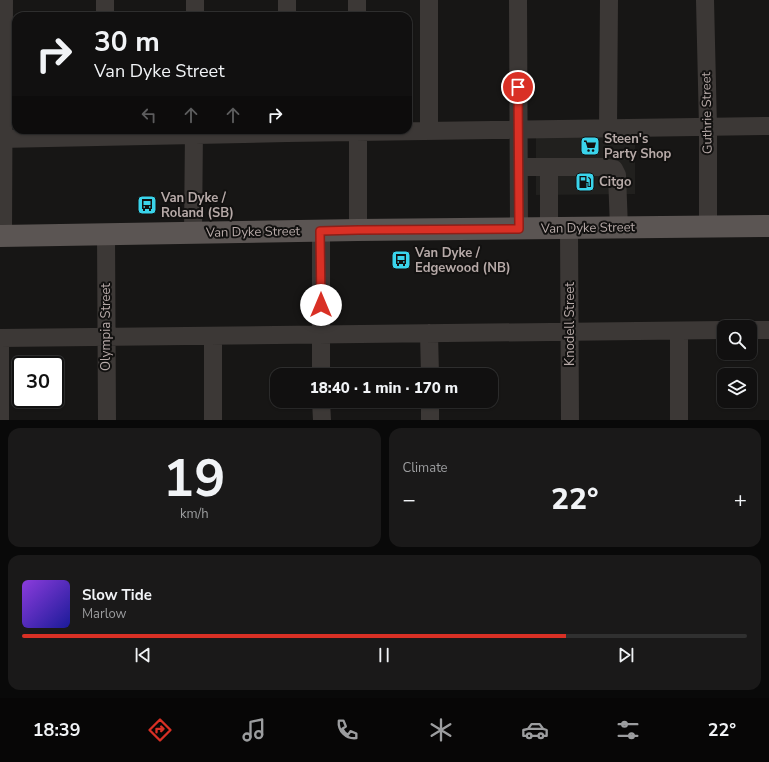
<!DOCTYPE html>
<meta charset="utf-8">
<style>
:root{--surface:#111010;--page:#1a1919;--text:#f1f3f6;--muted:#9c9d9f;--line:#303030;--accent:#d93025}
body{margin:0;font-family:"Nunito Sans",sans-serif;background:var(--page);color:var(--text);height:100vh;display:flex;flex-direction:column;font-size:15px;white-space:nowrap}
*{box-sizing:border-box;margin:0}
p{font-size:13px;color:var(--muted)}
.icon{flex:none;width:22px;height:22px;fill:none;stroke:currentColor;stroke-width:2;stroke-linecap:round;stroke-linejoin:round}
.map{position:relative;height:420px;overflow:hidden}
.sheet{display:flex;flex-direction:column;gap:8px;padding:8px;background:#090909;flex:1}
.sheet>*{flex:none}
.banner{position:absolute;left:12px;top:12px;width:400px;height:122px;border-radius:12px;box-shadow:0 1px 3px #0004,0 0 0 1px var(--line);background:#111010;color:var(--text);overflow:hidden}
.tools{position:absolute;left:717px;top:320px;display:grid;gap:8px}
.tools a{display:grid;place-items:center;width:40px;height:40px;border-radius:8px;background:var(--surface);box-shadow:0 1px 3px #0004,0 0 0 1px var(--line);font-size:20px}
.speed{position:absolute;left:12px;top:356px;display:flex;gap:8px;font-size:20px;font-weight:700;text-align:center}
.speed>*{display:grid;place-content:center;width:52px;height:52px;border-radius:50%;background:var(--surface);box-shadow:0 1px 3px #0004,0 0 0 1px var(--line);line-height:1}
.speed .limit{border:2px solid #111;border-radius:6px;background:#fff;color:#111}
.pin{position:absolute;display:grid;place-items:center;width:34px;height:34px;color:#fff;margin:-17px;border:2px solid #fff;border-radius:50%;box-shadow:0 1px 4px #0007}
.me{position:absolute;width:44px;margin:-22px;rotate:0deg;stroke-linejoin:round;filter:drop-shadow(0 0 3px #0008)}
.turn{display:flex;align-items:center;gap:14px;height:84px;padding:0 16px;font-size:18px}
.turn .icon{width:52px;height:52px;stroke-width:2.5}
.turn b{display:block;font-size:28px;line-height:34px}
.lanes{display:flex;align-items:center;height:38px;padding:0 16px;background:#0003;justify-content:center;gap:20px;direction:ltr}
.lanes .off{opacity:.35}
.big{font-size:30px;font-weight:800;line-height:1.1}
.sheet .card{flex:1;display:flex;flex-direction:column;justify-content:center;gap:6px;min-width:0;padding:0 14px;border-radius:12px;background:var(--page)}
.sheet .dial{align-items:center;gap:0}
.dial b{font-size:52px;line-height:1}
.song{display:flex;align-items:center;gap:12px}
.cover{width:48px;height:48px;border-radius:6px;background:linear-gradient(135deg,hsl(270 70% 55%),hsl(240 70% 35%))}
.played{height:4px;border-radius:2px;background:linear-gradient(90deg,var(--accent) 75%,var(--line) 75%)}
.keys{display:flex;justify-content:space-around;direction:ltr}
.heat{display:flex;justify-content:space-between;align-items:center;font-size:22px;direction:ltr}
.sheet .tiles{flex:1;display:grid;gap:8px;grid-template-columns:1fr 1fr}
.card:last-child{grid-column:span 2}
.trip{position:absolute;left:270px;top:368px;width:228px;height:40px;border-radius:12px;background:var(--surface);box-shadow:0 1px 3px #0004,0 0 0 1px var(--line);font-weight:800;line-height:40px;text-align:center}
.tabs{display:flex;height:64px;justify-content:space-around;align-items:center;background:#070606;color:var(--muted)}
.tabs .icon{width:28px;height:28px}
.tabs .selected{color:var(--accent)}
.tabs b{font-size:18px;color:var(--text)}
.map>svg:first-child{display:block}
.built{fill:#21201e}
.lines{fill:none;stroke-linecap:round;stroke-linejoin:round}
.minor{stroke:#3c3836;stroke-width:18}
.major{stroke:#5b5553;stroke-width:22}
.route-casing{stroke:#8d1f18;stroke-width:10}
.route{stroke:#d93025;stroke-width:7}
.labels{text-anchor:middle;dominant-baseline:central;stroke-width:4;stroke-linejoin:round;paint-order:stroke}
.street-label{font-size:13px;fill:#b7aaa8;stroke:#121110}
.poi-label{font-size:13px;font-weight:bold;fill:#b7aaa8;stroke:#121110;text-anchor:start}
</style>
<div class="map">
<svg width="769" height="420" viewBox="0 0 769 420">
<rect width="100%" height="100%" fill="#171615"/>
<path class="built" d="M635,135V194L536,195V136Z"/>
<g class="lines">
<path class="minor" d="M287,0V16
M357,0V16
M429,0V131
M518,0L519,229
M705,0L708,127V227
M105,16V0
M195,16V0
M608,128L609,0
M358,130V230
M0,139L287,133L769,126
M519,167H603L614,169L617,175L619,228
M549,167V229
M569,229L570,420
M321,231V375
M193,233L194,130
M106,234L107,420
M3,236L4,0
M750,330H769
M679,331V420
M429,333L430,375
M0,338L724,330
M0,338V420
M321,401L322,420
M430,401V420
M213,420V336"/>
<path class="major" d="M0,236L358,230L769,226"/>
</g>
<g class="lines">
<g class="route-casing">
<path id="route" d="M321,305L320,231L358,230L519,229L518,87"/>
</g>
<use href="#route" class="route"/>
</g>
<defs>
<g id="supermarket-square" transform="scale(1)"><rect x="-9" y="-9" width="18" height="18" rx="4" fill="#3ad4eb" stroke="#121110"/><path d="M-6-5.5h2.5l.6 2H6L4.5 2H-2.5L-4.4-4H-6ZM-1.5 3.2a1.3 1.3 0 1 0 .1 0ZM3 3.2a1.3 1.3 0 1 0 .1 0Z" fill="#111"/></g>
<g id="fuel-square" transform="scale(1)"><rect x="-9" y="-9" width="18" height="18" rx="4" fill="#3ad4eb" stroke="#121110"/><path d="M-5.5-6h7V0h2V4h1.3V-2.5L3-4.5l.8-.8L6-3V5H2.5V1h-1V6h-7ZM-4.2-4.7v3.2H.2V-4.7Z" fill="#111"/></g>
<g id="bus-square" transform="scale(1)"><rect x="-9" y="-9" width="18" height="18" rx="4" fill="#3ad4eb" stroke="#121110"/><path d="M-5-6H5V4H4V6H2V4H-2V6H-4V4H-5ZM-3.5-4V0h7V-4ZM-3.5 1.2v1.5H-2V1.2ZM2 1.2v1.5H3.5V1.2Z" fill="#111"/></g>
</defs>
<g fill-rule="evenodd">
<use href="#supermarket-square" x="590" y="146"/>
<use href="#fuel-square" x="585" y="182"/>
<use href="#bus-square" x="147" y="205"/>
<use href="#bus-square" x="401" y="260"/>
</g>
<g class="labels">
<g class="street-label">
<text transform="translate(707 113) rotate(-91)">Guthrie Street</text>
<text transform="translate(588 228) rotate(-1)">Van Dyke Street</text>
<text transform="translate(253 232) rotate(-1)">Van Dyke Street</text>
<text transform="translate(570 324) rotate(-90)">Knodell Street</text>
<text transform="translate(106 327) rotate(-90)">Olympia Street</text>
</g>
<g class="poi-label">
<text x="604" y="139">Steen's<tspan x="604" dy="15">Party Shop</tspan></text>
<text x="599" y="182">Citgo</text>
<text x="161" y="198">Van Dyke /<tspan x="161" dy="15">Roland (SB)</tspan></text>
<text x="415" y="253">Van Dyke /<tspan x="415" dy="15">Edgewood (NB)</tspan></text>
</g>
</g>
</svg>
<div class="tools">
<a><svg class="icon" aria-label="search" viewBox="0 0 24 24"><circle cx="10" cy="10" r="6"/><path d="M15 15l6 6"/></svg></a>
<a><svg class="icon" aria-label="layers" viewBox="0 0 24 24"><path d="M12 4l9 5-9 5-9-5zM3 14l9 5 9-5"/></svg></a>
</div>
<div class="speed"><div class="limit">30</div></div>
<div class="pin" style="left:518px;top:87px;background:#d93025"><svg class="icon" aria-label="arrive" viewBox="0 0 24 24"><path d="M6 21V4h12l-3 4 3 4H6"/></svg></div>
<svg class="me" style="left:321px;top:305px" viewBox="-20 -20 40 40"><circle r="19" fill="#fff"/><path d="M0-13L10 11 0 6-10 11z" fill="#d93025"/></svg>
<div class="trip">18:40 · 1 min · 170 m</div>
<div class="banner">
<div class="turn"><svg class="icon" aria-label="right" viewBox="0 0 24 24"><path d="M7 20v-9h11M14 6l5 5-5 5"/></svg><div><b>30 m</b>Van Dyke Street</div></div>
<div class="lanes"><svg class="icon off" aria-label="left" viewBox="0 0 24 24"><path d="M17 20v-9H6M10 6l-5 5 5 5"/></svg><svg class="icon off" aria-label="ahead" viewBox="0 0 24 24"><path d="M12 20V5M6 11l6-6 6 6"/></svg><svg class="icon off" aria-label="ahead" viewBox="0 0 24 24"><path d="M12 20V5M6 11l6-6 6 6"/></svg><svg class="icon" aria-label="right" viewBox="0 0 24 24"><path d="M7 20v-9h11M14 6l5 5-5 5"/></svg></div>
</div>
</div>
<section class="sheet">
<div class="tiles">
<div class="card dial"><b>19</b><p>km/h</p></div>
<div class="card"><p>Climate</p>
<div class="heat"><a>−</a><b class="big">22°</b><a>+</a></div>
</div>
<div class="card">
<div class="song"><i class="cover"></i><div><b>Slow Tide</b><p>Marlow</p></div></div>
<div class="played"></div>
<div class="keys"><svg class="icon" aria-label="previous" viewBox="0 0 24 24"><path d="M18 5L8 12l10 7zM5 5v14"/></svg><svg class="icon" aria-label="pause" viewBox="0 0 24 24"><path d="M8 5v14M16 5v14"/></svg><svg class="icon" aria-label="next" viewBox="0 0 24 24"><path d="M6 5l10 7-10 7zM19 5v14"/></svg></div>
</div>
</div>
</section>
<nav class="tabs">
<b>18:39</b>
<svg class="icon selected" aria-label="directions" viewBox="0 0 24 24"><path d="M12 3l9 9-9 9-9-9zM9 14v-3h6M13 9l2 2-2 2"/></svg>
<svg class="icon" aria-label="music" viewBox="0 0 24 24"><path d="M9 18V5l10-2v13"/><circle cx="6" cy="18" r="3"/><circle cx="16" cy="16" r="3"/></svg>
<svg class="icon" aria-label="phone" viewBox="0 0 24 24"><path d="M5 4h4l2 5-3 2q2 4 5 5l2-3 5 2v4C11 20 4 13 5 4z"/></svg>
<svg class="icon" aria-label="climate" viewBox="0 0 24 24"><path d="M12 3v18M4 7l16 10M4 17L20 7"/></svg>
<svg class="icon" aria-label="car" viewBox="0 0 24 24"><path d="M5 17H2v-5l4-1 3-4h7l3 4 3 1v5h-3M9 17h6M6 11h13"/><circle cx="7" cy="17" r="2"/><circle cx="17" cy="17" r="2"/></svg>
<svg class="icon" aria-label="filters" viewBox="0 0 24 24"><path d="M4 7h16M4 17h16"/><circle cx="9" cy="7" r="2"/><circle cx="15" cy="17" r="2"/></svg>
<b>22°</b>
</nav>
